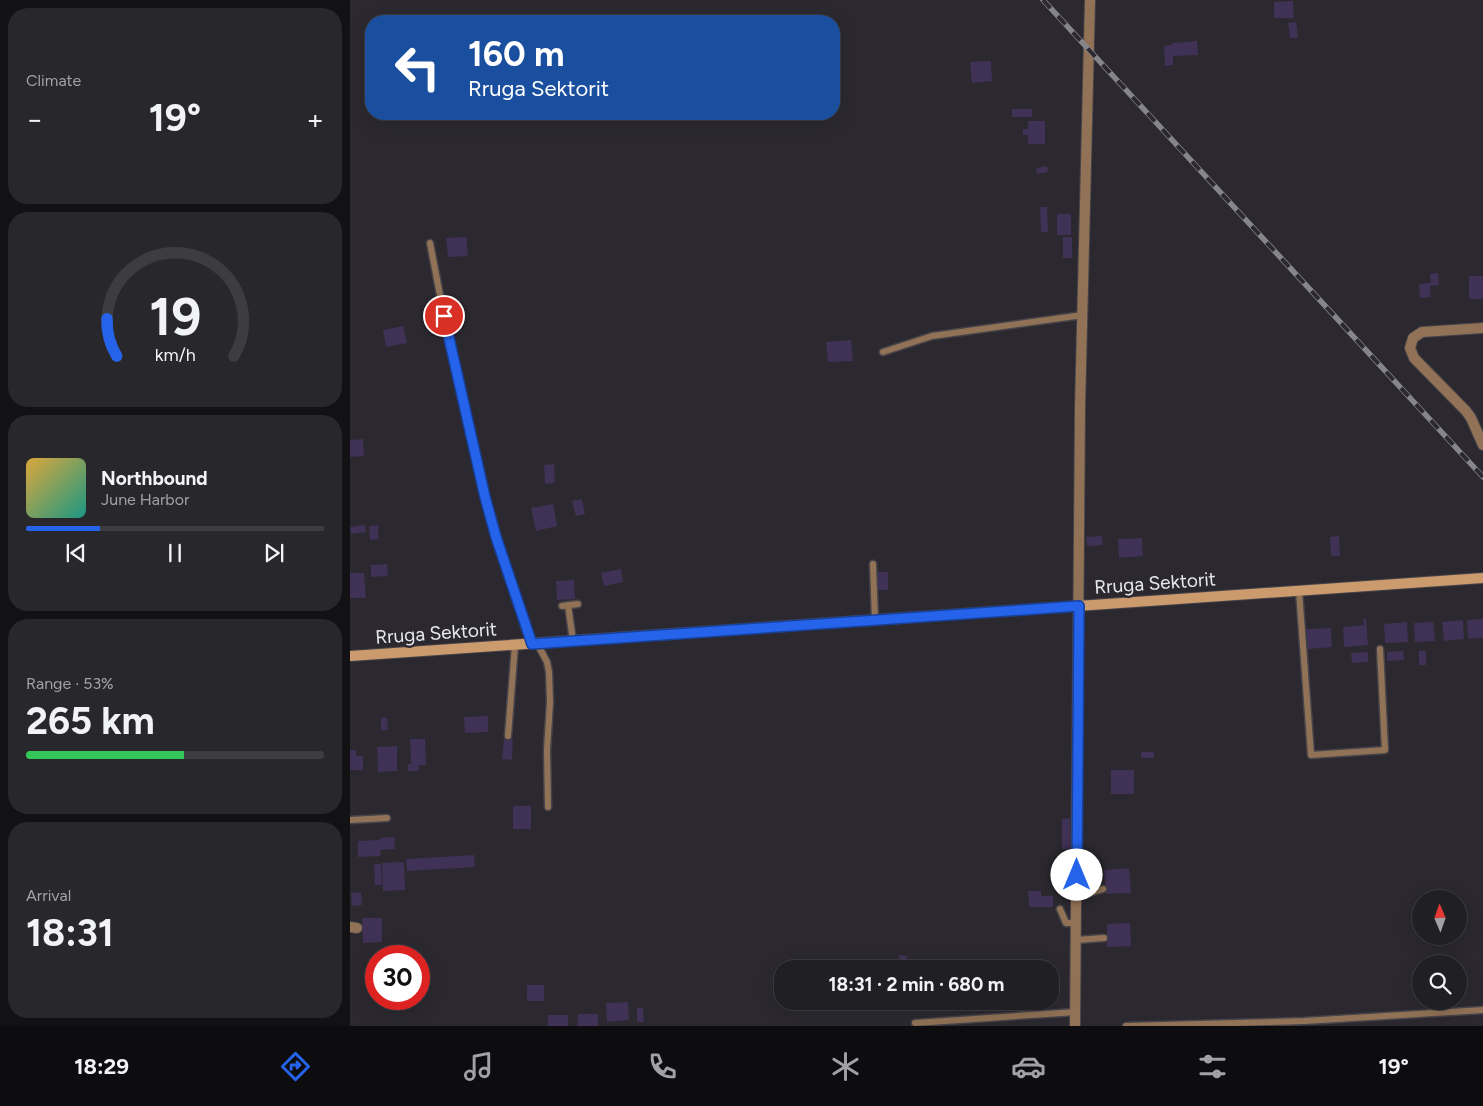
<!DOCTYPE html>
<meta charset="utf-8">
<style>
:root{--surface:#201f23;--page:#28272b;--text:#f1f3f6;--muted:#a2a2a6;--line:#3d3d41;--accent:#2563eb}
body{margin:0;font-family:Figtree,sans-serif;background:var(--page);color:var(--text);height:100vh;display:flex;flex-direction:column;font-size:19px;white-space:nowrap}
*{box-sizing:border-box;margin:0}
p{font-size:16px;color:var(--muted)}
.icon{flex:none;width:28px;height:28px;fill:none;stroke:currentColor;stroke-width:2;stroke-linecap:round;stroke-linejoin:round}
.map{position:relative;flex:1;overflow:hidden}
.panel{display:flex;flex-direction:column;gap:8px;padding:8px;background:#121113;width:350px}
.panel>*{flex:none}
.hud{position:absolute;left:15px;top:15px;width:475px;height:105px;border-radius:20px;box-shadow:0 5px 20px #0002,0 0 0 1px var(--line);background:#1a4fa0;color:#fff;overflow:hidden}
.needle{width:32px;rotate:358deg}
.fabs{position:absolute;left:1062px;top:890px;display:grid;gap:10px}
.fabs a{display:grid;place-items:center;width:55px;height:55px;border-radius:50%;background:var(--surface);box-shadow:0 5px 20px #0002,0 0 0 1px var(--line);font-size:25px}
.speed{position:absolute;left:15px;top:945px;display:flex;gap:10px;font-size:25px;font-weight:700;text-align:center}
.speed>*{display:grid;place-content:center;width:65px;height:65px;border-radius:50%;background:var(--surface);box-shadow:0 5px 20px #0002,0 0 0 1px var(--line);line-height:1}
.speed .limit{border:8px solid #d22;background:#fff;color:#111}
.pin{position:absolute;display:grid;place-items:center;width:42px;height:42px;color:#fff;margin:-21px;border:2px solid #fff;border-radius:50%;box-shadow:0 1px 5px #0007}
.me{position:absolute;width:55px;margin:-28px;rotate:0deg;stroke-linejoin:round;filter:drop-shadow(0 0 4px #0008)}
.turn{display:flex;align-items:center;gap:18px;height:105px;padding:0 20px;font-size:22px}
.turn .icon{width:65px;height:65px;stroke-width:2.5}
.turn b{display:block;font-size:35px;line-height:42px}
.big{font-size:38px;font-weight:700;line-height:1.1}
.panel .widget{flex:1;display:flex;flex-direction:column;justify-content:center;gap:8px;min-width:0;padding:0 18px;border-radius:20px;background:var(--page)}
.panel .dial{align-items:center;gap:0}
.dial svg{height:130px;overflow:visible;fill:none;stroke:var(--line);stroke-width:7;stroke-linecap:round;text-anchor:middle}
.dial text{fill:var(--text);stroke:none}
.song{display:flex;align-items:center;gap:15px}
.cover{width:60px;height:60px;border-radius:8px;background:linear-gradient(135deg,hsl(40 70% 55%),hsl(170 70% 35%))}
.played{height:5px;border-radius:2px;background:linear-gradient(90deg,var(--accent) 25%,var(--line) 25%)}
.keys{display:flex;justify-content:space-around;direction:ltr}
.heat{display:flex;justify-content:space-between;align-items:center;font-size:28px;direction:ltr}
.charge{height:8px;border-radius:4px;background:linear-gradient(90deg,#34c759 53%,var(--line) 0)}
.trip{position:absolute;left:424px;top:960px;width:285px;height:50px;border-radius:20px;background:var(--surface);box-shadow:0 5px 20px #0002,0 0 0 1px var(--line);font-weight:700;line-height:50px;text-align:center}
.tab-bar{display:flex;height:80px;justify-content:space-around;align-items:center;background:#0d0c0e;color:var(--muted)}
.tab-bar .icon{width:35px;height:35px}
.tab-bar .on{color:var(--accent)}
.tab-bar b{font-size:22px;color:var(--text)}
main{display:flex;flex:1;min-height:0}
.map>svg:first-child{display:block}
.building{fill:#403156}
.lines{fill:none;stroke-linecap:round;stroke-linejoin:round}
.lane-casing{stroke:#464449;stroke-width:9}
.street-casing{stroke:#464449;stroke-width:12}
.secondary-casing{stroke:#464449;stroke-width:12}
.lane{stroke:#917256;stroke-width:6}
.street{stroke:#917256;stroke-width:10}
.secondary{stroke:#cb9a6d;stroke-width:10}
.rail-casing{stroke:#86858a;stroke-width:5.5}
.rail{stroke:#2b292f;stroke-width:4;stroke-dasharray:11;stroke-linecap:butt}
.route-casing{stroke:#184099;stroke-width:12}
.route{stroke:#2563eb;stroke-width:9}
.labels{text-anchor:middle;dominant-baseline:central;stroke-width:5;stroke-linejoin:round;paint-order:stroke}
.street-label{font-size:19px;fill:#e9e8ec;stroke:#2b292f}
</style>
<main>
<section class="panel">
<div class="widget"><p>Climate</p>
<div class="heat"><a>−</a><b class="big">19°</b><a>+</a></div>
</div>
<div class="widget dial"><svg viewBox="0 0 100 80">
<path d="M14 69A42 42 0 1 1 86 69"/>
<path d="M14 69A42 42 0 0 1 8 46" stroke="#2563eb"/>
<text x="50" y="56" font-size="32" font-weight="700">19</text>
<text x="50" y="72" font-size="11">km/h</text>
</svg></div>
<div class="widget">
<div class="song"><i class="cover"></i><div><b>Northbound</b><p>June Harbor</p></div></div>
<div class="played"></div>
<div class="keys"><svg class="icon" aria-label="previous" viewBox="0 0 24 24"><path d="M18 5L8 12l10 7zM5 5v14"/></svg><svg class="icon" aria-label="pause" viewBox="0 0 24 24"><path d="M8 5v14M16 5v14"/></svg><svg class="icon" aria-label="next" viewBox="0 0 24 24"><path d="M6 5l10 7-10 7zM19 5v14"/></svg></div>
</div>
<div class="widget"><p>Range · 53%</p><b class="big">265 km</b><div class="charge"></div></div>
<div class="widget"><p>Arrival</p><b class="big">18:31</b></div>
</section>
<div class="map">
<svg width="1133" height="1026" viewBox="0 0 1133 1026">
<rect width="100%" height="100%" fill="#2b292f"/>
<path class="building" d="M943,1L944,18H924V2Z
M946,22L948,38H940L938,23Z
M847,41L848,55L823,56V65L815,66L814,46L822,45V43Z
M641,61L642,81L622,83L620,62Z
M662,109H682V117H662Z
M678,121H695V144H678V135H673V129H678Z
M697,166L698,172L687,174L686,168Z
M690,207H697L698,232H691Z
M707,214H721V235H707Z
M116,237L118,256L98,257L96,238Z
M713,237H722V258H713Z
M1088,273L1089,285L1080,286L1081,297L1070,298L1069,284L1081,283L1080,274Z
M1119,276H1133V299H1119Z
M53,326L57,343L36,347L33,330Z
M501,340L503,361L478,362L476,342Z
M13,439L14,456L0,457V440Z
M204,464L205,483L195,484L194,465Z
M232,499L235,514L226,516L222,501Z
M203,504L207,526L186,531L181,508Z
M15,525L16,532L1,534L0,527Z
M28,525V539L20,540L19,526Z
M752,536L753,545L737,546L736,537Z
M989,536L990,556H981L980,537Z
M792,538L793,556L769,558L768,539Z
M37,564L38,576L21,577V565Z
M271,569L273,582L254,586L251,573Z
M526,572H538V590H525Z
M0,573H14L16,598H0Z
M224,580L225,599L207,600L206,581Z
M1013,619H1016L1018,645L994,647L993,627L1014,625Z
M1133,619V638L1118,639L1117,620Z
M1113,620L1114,639L1094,641L1092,622Z
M1057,622L1058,642L1035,643L1034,624Z
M1083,622L1085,641L1065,642L1064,623Z
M981,628L982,647L958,649L956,629Z
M1053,651L1054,660L1037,661V652Z
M1069,651H1076V665H1069Z
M1018,652V662L1002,663L1001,653Z
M138,716V732L115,733L114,717Z
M31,718H37L38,730H31Z
M60,739H75L76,765H69V771H58V764H61Z
M154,739L163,740L162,760L152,759Z
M47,746V771L28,772L27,747Z
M0,750H6V756H13V770H0Z
M791,752H804V758H791Z
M761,770H784V794H761Z
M163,806H181V829H163Z
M720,818V849H712V819Z
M44,837L45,849L30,850L31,856L8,857V841L30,840V838Z
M124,855L125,867L57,871L56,859Z
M54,862L55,890L33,891L32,863Z
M24,864H31L32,885H25Z
M779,868L781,893L756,894L754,870Z
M678,891H691V896H703V907H679Z
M11,892L12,905L2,906L1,893Z
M12,918H32V942L13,943Z
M780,923L781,946L757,947V924Z
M34,950L49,951V956H34Z
M549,955L557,956V969H549Z
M177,985H194V1001H177Z
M278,1002L279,1020L257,1022L256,1003Z
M287,1008H293L294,1022H287Z
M228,1014H248V1026H227Z
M198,1015H218V1026H198Z"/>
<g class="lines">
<g class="lane-casing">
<path id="lane" d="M80,243L94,316L135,497L146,537L182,644
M533,352L582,336L733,315
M523,564L525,620
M949,591L961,755L1035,750L1030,649
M218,605L223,641
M212,606L228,604
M187,643L197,662L199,672L200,702L197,750L198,807
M158,736L165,645
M0,820L37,818
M726,895H733L753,889
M710,909L716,923H726
M726,940L754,938
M565,1023L726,1012
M776,1026L954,1021L1133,1010"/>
</g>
<g class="street-casing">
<path id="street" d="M1133,328L1072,332L1063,338L1060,348L1064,358L1116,411L1121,418L1133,445
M0,927L7,928
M725,1026L730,408L740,0"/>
</g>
<g class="secondary-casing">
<path id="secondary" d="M0,656L1133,578"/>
</g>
<use href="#lane" class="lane"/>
<use href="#street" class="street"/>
<use href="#secondary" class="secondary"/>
<g class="rail-casing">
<path id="rail" d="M693,0L1133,477"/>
</g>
<use href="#rail" class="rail"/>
</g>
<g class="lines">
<g class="route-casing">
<path id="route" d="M94,316L135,497L146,537L182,644L729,606L727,875"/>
</g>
<use href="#route" class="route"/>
</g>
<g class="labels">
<g class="street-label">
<text transform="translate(805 583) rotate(-4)">Rruga Sektorit</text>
<text transform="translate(86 633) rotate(-4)">Rruga Sektorit</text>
</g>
</g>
</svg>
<div class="fabs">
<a><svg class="needle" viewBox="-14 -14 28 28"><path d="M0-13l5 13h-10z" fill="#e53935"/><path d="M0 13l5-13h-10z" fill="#a2a2a6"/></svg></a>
<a><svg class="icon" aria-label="search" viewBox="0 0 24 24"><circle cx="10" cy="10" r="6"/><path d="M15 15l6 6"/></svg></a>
</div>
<div class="speed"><div class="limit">30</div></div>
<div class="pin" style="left:94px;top:316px;background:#d93025"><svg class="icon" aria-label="arrive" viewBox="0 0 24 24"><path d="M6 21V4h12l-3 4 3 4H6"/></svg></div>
<svg class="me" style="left:727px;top:875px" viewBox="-20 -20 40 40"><circle r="19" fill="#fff"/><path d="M0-13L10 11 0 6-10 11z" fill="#2563eb"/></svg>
<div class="trip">18:31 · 2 min · 680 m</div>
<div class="hud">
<div class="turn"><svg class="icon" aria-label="left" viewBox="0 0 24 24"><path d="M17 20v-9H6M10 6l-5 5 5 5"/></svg><div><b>160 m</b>Rruga Sektorit</div></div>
</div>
</div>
</main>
<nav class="tab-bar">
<b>18:29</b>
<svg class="icon on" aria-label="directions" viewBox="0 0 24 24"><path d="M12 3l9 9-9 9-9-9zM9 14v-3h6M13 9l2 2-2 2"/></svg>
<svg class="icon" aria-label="music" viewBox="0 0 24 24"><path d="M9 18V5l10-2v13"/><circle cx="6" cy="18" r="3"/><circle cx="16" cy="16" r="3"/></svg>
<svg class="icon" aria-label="phone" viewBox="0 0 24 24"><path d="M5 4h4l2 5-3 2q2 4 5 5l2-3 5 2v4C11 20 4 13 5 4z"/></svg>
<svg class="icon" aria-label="climate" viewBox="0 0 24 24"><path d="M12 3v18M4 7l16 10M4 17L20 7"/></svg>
<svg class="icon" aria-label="car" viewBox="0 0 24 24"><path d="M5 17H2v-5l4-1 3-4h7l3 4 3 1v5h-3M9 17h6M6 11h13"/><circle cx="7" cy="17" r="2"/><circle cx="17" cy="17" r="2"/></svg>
<svg class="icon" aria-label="filters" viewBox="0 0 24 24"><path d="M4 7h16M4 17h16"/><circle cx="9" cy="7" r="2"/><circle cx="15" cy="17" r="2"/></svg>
<b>19°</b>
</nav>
